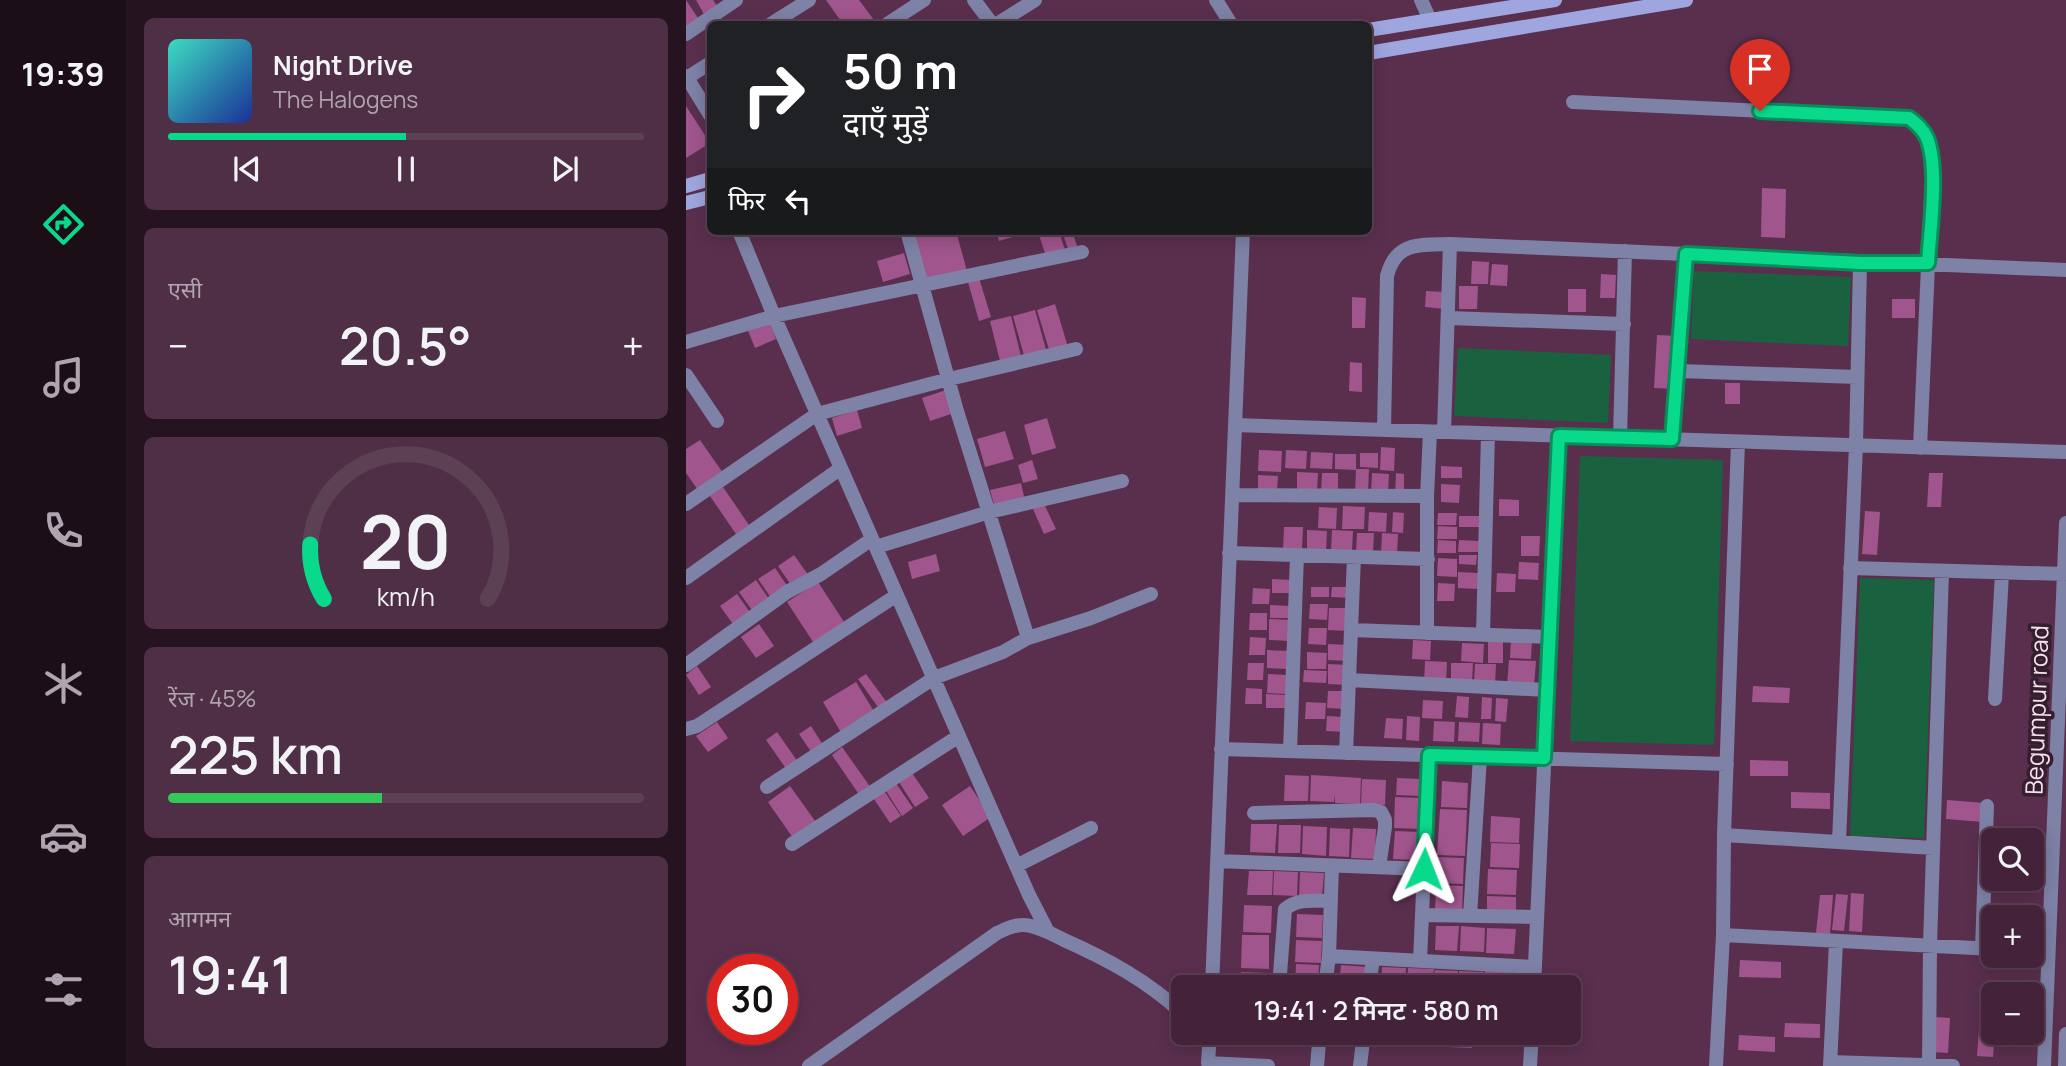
<!DOCTYPE html>
<html lang="hi">
<meta charset="utf-8">
<style>
:root{--surface:#44233a;--page:#4e2f45;--text:#f1f3f6;--muted:#afa4af;--line:#5c4054;--accent:#08d98b}
body{margin:0;font-family:Manrope,"Noto Sans Devanagari",sans-serif;background:var(--page);color:var(--text);height:100vh;display:flex;flex-direction:column;font-size:26px;white-space:nowrap}
*{box-sizing:border-box;margin:0}
p{font-size:23px;color:var(--muted)}
.icon{flex:none;width:38px;height:38px;fill:none;stroke:currentColor;stroke-width:2;stroke-linecap:round;stroke-linejoin:round}
.map{position:relative;flex:1;overflow:hidden}
.details{display:flex;flex-direction:column;gap:18px;padding:18px;background:#251320;width:560px}
.details>*{flex:none}
.guide{position:absolute;left:21px;top:21px;width:665px;height:214px;border-radius:10px;box-shadow:0 4px 18px #0003,0 0 0 2px var(--line);background:#202124;color:#fff;overflow:hidden}
.fabs{position:absolute;left:1295px;top:828px;display:grid;gap:14px}
.fabs a{display:grid;place-items:center;width:63px;height:63px;border-radius:10px;background:var(--surface);box-shadow:0 4px 18px #0003,0 0 0 2px var(--line);font-size:35px}
.speed{position:absolute;left:21px;top:954px;display:flex;gap:14px;font-size:35px;font-weight:700;text-align:center}
.speed>*{display:grid;place-content:center;width:91px;height:91px;border-radius:50%;background:var(--surface);box-shadow:0 4px 18px #0003,0 0 0 2px var(--line);line-height:1}
.speed .limit{border:10px solid #d22;background:#fff;color:#111}
.pin{position:absolute;display:grid;place-items:center;width:60px;height:60px;color:#fff;margin:-72px -30px;border-radius:50% 50% 50% 0;rotate:-45deg;box-shadow:0 0 7px #0007}
.pin .icon{rotate:45deg}
.me{position:absolute;width:77px;margin:-38px;rotate:2deg;stroke-linejoin:round;filter:drop-shadow(0 0 5px #0008)}
.turn{display:flex;align-items:center;gap:24px;height:147px;padding:0 21px;font-size:32px}
.turn .icon{width:91px;height:91px;stroke-width:2.5}
.turn b{display:block;font-size:49px;line-height:60px}
.then{display:flex;align-items:center;height:66px;padding:0 21px;background:#0003;gap:14px;font-size:26px}
.big{font-size:52px;font-weight:600;line-height:1.1}
.details .card{flex:1;display:flex;flex-direction:column;justify-content:center;gap:10px;min-width:0;padding:0 24px;border-radius:10px;background:var(--page)}
.details .dial{align-items:center;gap:0}
.dial svg{height:182px;overflow:visible;fill:none;stroke:var(--line);stroke-width:7;stroke-linecap:round;text-anchor:middle}
.dial text{fill:var(--text);stroke:none}
.song{display:flex;align-items:center;gap:21px}
.cover{width:84px;height:84px;border-radius:10px;background:linear-gradient(135deg,hsl(170 70% 55%),hsl(230 70% 35%))}
.played{height:7px;border-radius:4px;background:linear-gradient(90deg,var(--accent) 50%,var(--line) 50%)}
.keys{display:flex;justify-content:space-around;direction:ltr}
.heat{display:flex;justify-content:space-between;align-items:center;font-size:38px;direction:ltr}
.charge{height:10px;border-radius:5px;background:linear-gradient(90deg,#34c759 45%,var(--line) 0)}
.trip{position:absolute;left:485px;top:975px;width:410px;height:70px;border-radius:10px;background:var(--surface);box-shadow:0 4px 18px #0003,0 0 0 2px var(--line);font-weight:600;line-height:70px;text-align:center}
main{display:flex;flex:1;min-height:0}
.tab-bar{display:flex;flex-direction:column;width:126px;justify-content:space-around;align-items:center;background:#1b0e17;color:var(--muted)}
.tab-bar .icon{width:49px;height:49px}
.tab-bar .active{color:var(--accent)}
.tab-bar b{font-size:32px;color:var(--text)}
.map>svg:first-child{display:block}
.green{fill:#1a6140}
.building{fill:#a0558c}
.lines{fill:none;stroke-linecap:round;stroke-linejoin:round}
.minor{stroke:#7d82a6;stroke-width:14}
.secondary{stroke:#9fa6df;stroke-width:14}
.route-casing{stroke:#058d5a;stroke-width:18}
.route{stroke:#08d98b;stroke-width:12}
.labels{text-anchor:middle;dominant-baseline:central;stroke-width:7;stroke-linejoin:round;paint-order:stroke}
.street-label{font-size:24px;fill:#fadff1;stroke:#331f2d}
</style>
<main>
<nav class="tab-bar">
<b>19:39</b>
<svg class="icon active" aria-label="directions" viewBox="0 0 24 24"><path d="M12 3l9 9-9 9-9-9zM9 14v-3h6M13 9l2 2-2 2"/></svg>
<svg class="icon" aria-label="music" viewBox="0 0 24 24"><path d="M9 18V5l10-2v13"/><circle cx="6" cy="18" r="3"/><circle cx="16" cy="16" r="3"/></svg>
<svg class="icon" aria-label="phone" viewBox="0 0 24 24"><path d="M5 4h4l2 5-3 2q2 4 5 5l2-3 5 2v4C11 20 4 13 5 4z"/></svg>
<svg class="icon" aria-label="climate" viewBox="0 0 24 24"><path d="M12 3v18M4 7l16 10M4 17L20 7"/></svg>
<svg class="icon" aria-label="car" viewBox="0 0 24 24"><path d="M5 17H2v-5l4-1 3-4h7l3 4 3 1v5h-3M9 17h6M6 11h13"/><circle cx="7" cy="17" r="2"/><circle cx="17" cy="17" r="2"/></svg>
<svg class="icon" aria-label="filters" viewBox="0 0 24 24"><path d="M4 7h16M4 17h16"/><circle cx="9" cy="7" r="2"/><circle cx="15" cy="17" r="2"/></svg>
</nav>
<section class="details">
<div class="card">
<div class="song"><i class="cover"></i><div><b>Night Drive</b><p>The Halogens</p></div></div>
<div class="played"></div>
<div class="keys"><svg class="icon" aria-label="previous" viewBox="0 0 24 24"><path d="M18 5L8 12l10 7zM5 5v14"/></svg><svg class="icon" aria-label="pause" viewBox="0 0 24 24"><path d="M8 5v14M16 5v14"/></svg><svg class="icon" aria-label="next" viewBox="0 0 24 24"><path d="M6 5l10 7-10 7zM19 5v14"/></svg></div>
</div>
<div class="card"><p>एसी</p>
<div class="heat"><a>−</a><b class="big">20.5°</b><a>+</a></div>
</div>
<div class="card dial"><svg viewBox="0 0 100 80">
<path d="M14 69A42 42 0 1 1 86 69"/>
<path d="M14 69A42 42 0 0 1 8 45" stroke="#08d98b"/>
<text x="50" y="56" font-size="32" font-weight="700">20</text>
<text x="50" y="72" font-size="11">km/h</text>
</svg></div>
<div class="card"><p>रेंज · 45%</p><b class="big">225 km</b><div class="charge"></div></div>
<div class="card"><p>आगमन</p><b class="big">19:41</b></div>
</section>
<div class="map">
<svg width="1380" height="1066" viewBox="0 0 1380 1066">
<rect width="100%" height="100%" fill="#5a2f4e"/>
<path class="green" d="M1008,271L1165,277L1162,346L1005,339Z
M772,348L925,355L922,423L768,416Z
M894,456L1037,460L1028,745L884,741Z
M1174,578L1248,580L1238,838L1164,836Z"/>
<path class="building" d="M0,0L12,18L0,26Z
M10,0H27L32,7L19,16Z
M140,0H173L191,24H157Z
M0,106L24,143L0,158Z
M1076,188L1100,189L1099,238L1075,237Z
M252,231H270L281,271L242,282L229,237Z
M310,231H329L330,236L313,241Z
M356,231H373L379,250L360,256L352,232Z
M376,231H386L391,246L382,249Z
M218,253L224,274L197,282L191,261Z
M786,261L803,262L802,284H785Z
M806,264L822,265L821,286L804,285Z
M915,274L930,275L929,298H914Z
M293,278L305,317L293,321L282,282Z
M773,286H792L791,309H773Z
M882,289H900V312H882Z
M740,291L759,292L758,309L739,307Z
M666,297L680,298L679,328H666Z
M1206,299H1229V318H1206Z
M369,304L382,347L364,353L351,310Z
M349,310L361,353L339,359L327,316Z
M325,316L336,360L315,365L304,321Z
M82,318L90,339L69,348L60,326Z
M971,335L993,336L990,389L968,388Z
M664,362L676,363V392L663,391Z
M1039,383H1054V404H1039Z
M260,390L268,413L244,421L236,398Z
M171,410L176,428L151,436L146,418Z
M361,418L370,448L346,455L338,425Z
M319,431L328,459L299,467L291,439Z
M14,440L37,473L12,490L0,473V449Z
M695,447L709,448L708,471L694,470Z
M573,450L596,451L595,472L572,471Z
M600,450L621,451L620,469L599,468Z
M625,452L647,453L646,469L624,468Z
M674,453H692V468L674,467Z
M649,454H670V470L649,469Z
M346,460L352,479L337,483L332,465Z
M755,466L776,467V478H755Z
M670,469H683L682,494H669Z
M611,472L632,473L631,491L611,490Z
M636,473H652V492H635Z
M686,473L703,474L702,494L685,493Z
M710,473L718,474V495H709Z
M1243,473H1257L1255,507H1241Z
M572,475L592,476L591,490H572Z
M335,483L339,501L309,508L304,490Z
M755,484L774,485L773,503L755,502Z
M37,487L65,528L52,537L24,496Z
M813,499L833,500V516H813Z
M358,504L370,529L358,534L347,509Z
M657,506L679,507L678,529H656Z
M633,507L651,508L650,529L632,528Z
M1179,511L1194,512L1191,555L1176,554Z
M683,512L701,513L700,532L682,531Z
M707,512L718,513L717,533L706,532Z
M752,513H771L770,525H751Z
M773,516H794V527H773Z
M752,526L771,527V539H751Z
M598,527H617L616,550L597,549Z
M621,530L641,531L640,551L621,550Z
M646,530L667,531L666,551L645,550Z
M671,533H688L687,552L670,551Z
M696,533L712,534L711,554L695,553Z
M835,536H854L853,556H835Z
M752,540L770,541V553H751Z
M773,540L793,541V552H772Z
M250,554L254,571L226,579L222,562Z
M108,555L123,576L107,588L92,566Z
M773,555H791L790,565L773,564Z
M752,558L771,559V577L751,576Z
M833,562L853,563L852,580L832,579Z
M89,568L104,590L87,601L72,579Z
M772,572L792,573V589L772,588Z
M811,573L830,574L829,592H810Z
M586,579L606,580L605,593H586Z
M70,580L85,602L68,613L53,592Z
M132,582L160,625L129,645L101,602Z
M752,583L769,584L768,601H751Z
M625,587H643V597H625Z
M646,587H665L664,598L645,597Z
M567,588L584,589L583,604H566Z
M51,594L66,615L49,627L34,606Z
M624,604H642L641,620L623,619Z
M584,605L605,606V618H584Z
M643,608H665L664,631L642,630Z
M564,613H581V630H563Z
M583,619L605,620V641L583,640Z
M73,624L88,646L70,658L55,637Z
M623,628H641L640,645L622,644Z
M564,637L580,638L579,655H563Z
M825,638L846,639L845,659L824,658Z
M727,640L745,641L744,660L726,659Z
M802,642H817V663H802Z
M776,643L798,644L797,663L775,661Z
M642,644L663,645L662,661L642,660Z
M581,650L604,651L603,669L581,668Z
M621,652L641,653L640,669H621Z
M823,660L850,661L848,686L821,685Z
M739,661L761,662L760,683H738Z
M562,663H578L577,680H561Z
M765,663H787L786,683H765Z
M642,664L662,665L661,685L642,684Z
M789,664H810L809,684L788,683Z
M11,666L25,687L13,695L0,675Z
M618,670L641,671L640,683L617,682Z
M180,674L202,704L194,710L172,679Z
M582,674L600,675V694L581,693Z
M170,682L189,713L156,734L137,702Z
M1067,686L1104,688L1103,703L1066,702Z
M560,688L576,689V704H559Z
M642,691H660L659,709L641,708Z
M580,694L601,695L600,708H580Z
M771,696L783,697L782,718L769,717Z
M796,697L806,698L805,719H795Z
M810,698L822,699L820,722L809,721Z
M737,700L757,701L756,719L736,718Z
M620,702L640,703L639,719H619Z
M641,716L659,717V732L640,731Z
M721,716L734,717L733,741L720,740Z
M700,718L717,719L716,739L698,738Z
M748,721L769,722L768,742L747,741Z
M31,722L42,738L22,752L10,736Z
M773,722L794,723L793,742L772,741Z
M797,723L815,724L814,745L796,744Z
M125,726L137,745L126,753L113,734Z
M91,732L112,762L101,770L80,740Z
M156,747L185,788L174,796L146,755Z
M1064,760L1102,761V776H1064Z
M224,770L243,798L229,807L211,779Z
M599,775L623,776L622,801H598Z
M625,775L675,778L674,804L649,803V795L648,802L624,801Z
M711,778L735,779L734,796L710,795Z
M207,779L227,808L216,816L197,786Z
M676,779L700,780L699,805L675,804Z
M756,781L782,783L781,808L755,807Z
M104,786L132,825L109,841L82,802Z
M195,786L215,816L204,823L184,793Z
M284,786L305,817L277,836L256,805Z
M1105,792L1144,793V809L1105,808Z
M709,797L735,798L733,829L708,828Z
M1261,800L1299,803L1297,822L1260,819Z
M754,809L781,810L779,856L751,855Z
M805,816L834,818L833,843L804,842Z
M565,824H591L589,853L564,852Z
M593,825H615L614,853H592Z
M617,826L641,827L640,856L616,854Z
M644,828L664,829L663,857L643,856Z
M667,828L690,829L689,859L665,858Z
M709,831L734,832L732,860L707,859Z
M805,843L834,844L833,868L804,867Z
M751,857L778,858L777,884L750,883Z
M802,869L831,870L830,895L801,894Z
M563,871H587L586,895H561Z
M588,871L612,872L611,896L587,895Z
M614,872L638,873L636,898L613,897Z
M750,885L777,886L776,914L749,913Z
M1165,893L1178,894L1176,932L1163,931Z
M1150,894L1162,895L1158,931L1146,930Z
M1134,895H1147L1144,934L1130,933Z
M801,896L830,897V912L801,913Z
M558,905L586,906L585,933L557,932Z
M611,914L637,915L636,938L610,937Z
M750,926H773L771,951L749,950Z
M775,926L799,928L798,952L774,951Z
M801,928L830,929L828,954L800,953Z
M556,935H583V969L555,968Z
M610,940L636,941L635,963L609,962Z
M1054,960L1095,962V978L1053,977Z
M610,964L633,965L632,987H609Z
M655,965L682,967L681,987H653Z
M696,967L720,968L719,987H695Z
M722,968L748,969L747,977L749,970L772,971V984L773,971L798,972L797,987H721Z
M799,971L827,972L826,987H798Z
M555,972L582,973L581,987H555Z
M1294,1015L1307,1016V1032H1309L1307,1057L1291,1056Z
M1249,1017L1264,1018L1262,1053L1246,1052Z
M1099,1023L1134,1024V1038L1098,1037Z
M606,1032H632V1040L606,1039Z
M651,1032H677L676,1044L650,1042Z
M686,1032H708V1044L685,1043Z
M710,1032H737L736,1045L709,1044Z
M738,1032H760L759,1046L737,1045Z
M762,1032H786V1048L761,1047Z
M1053,1035L1089,1037V1052L1052,1050Z"/>
<g class="lines">
<path class="minor" d="M288,0L306,24
M530,0L545,24
M735,0L744,20
M85,24L123,0
M201,24L238,0
M311,24L349,0
M0,34L50,0
M0,76L24,115
M1,78L24,63
M887,102L1207,117C1245,120 1243,143 1246,174L1234,448
M53,231L88,316L343,895L362,932
M221,231L271,411L342,638
M763,318L938,324
M0,342L88,316L396,252
M993,371L1171,377
M0,375L31,421
M549,425L1380,452
M698,430L701,276C710,241 734,245 764,244L1380,270
M758,432L764,244
M934,438L939,251
M986,439L1000,254
M546,495L741,496
M0,504L131,414L263,379L390,349
M190,547L303,512L436,481
M543,553L742,559
M1164,568L1378,574
M0,578L155,468
M665,630L864,637
M741,633V496L744,432
M797,635L802,433
M0,665L101,592L135,574L186,539
M663,680L861,690
M1309,699L1316,573
M0,729L11,726L211,595
M535,749L1041,764
M604,751L611,555
M660,753L668,557
M81,787L248,678L317,652L342,638L405,618L465,594
M568,813L688,810L695,812L699,820V827L693,867
M1038,835L1247,848
M1153,842L1170,445L1174,263
M106,844L273,736
M531,861L738,869
M330,866L405,828
M737,915L851,917
M784,916L794,757
M1037,935L1307,949
M1296,949L1301,806
M643,956L849,967
M734,961L743,755
M526,987L557,231
M593,987L599,909C612,898 628,901 644,901
M639,987L643,956L646,866
M683,987L687,959
M848,987L873,436
M524,1032L522,1063L582,1066
M1144,1062L1267,1066
M123,1066L311,933C320,929 327,925 337,925C350,925 366,934 378,940C421,959 462,981 497,1014
M631,1066L634,1032
M674,1066L678,1032
M844,1066L846,1032
M1030,1066L1037,935L1038,835L1052,442
M1144,1066L1150,942
M1243,1066L1244,945L1256,571
M1358,1066L1380,523
M1379,1066L1380,1034"/>
<path class="secondary" d="M682,30L869,0
M682,53L1000,0
M0,186L24,179
M0,203L24,197"/>
</g>
<g class="lines">
<g class="route-casing">
<path id="route" d="M738,869L743,755L858,758L873,436L986,439L1000,254L1174,263H1242C1244,230 1253,168 1241,138C1237,129 1231,124 1223,118L1074,111"/>
</g>
<use href="#route" class="route"/>
</g>
<g class="labels">
<g class="street-label">
<text transform="translate(1350 710) rotate(-88)">Begumpur road</text>
</g>
</g>
</svg>
<div class="fabs">
<a><svg class="icon" aria-label="search" viewBox="0 0 24 24"><circle cx="10" cy="10" r="6"/><path d="M15 15l6 6"/></svg></a>
<a>+</a>
<a>−</a>
</div>
<div class="speed"><div class="limit">30</div></div>
<div class="pin" style="left:1074px;top:111px;background:#d93025"><svg class="icon" aria-label="arrive" viewBox="0 0 24 24"><path d="M6 21V4h12l-3 4 3 4H6"/></svg></div>
<svg class="me" style="left:738px;top:869px" viewBox="-20 -20 40 40"><path d="M0-17L14 15 0 8-14 15z" fill="#08d98b" stroke="#fff" stroke-width="4"/></svg>
<div class="trip">19:41 · 2 मिनट · 580 m</div>
<div class="guide">
<div class="turn"><svg class="icon" aria-label="right" viewBox="0 0 24 24"><path d="M7 20v-9h11M14 6l5 5-5 5"/></svg><div><b>50 m</b>दाएँ मुड़ें</div></div>
<div class="then">फिर<svg class="icon" aria-label="left" viewBox="0 0 24 24"><path d="M17 20v-9H6M10 6l-5 5 5 5"/></svg></div>
</div>
</div>
</main>
